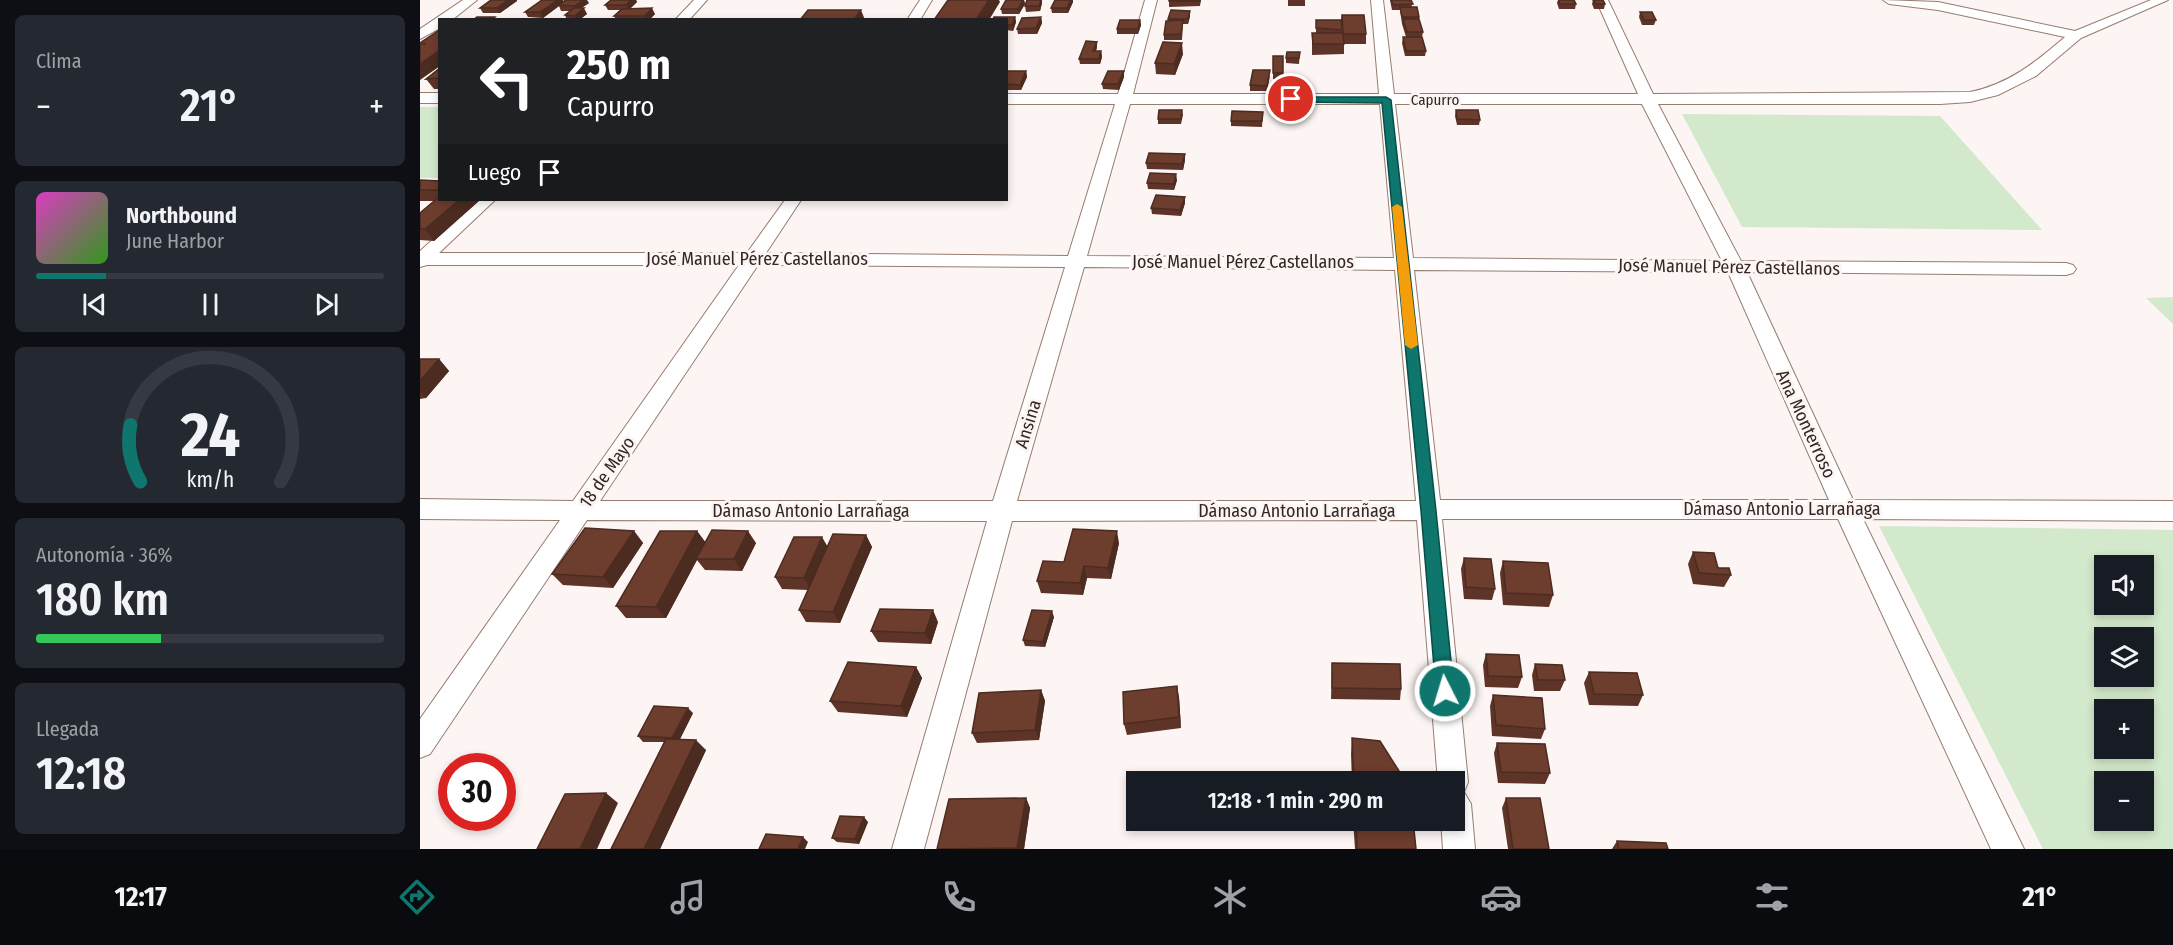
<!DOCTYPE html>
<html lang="es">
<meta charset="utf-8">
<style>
:root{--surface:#171b24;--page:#242831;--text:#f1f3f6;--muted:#9ea1a6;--line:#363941;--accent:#0f766e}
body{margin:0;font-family:"Fira Sans Condensed",sans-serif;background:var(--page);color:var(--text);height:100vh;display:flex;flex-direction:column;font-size:22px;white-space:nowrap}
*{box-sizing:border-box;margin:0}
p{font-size:20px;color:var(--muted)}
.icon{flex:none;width:33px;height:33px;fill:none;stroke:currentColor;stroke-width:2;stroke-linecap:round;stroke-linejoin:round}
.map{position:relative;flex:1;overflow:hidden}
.sheet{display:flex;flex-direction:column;gap:15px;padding:15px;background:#0d0f14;width:420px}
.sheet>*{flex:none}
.top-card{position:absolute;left:18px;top:18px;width:570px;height:183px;border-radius:0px;box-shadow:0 3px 9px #0003;background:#202124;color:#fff;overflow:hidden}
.fabs{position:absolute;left:1674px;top:555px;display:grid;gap:12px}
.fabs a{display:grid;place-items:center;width:60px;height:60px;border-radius:0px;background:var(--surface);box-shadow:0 3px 9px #0003;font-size:30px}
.speed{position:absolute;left:18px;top:753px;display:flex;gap:12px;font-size:30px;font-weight:700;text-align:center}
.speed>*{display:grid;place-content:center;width:78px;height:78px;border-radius:50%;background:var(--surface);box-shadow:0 3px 9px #0003;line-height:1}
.speed .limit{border:9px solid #d22;background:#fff;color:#111}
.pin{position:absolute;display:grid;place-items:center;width:51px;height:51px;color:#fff;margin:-26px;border:3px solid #fff;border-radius:50%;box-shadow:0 2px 6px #0007}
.me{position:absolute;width:66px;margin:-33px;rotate:355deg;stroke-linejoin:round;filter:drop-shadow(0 0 4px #0008)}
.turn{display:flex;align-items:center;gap:21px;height:126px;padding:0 30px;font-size:27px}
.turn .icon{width:78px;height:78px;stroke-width:2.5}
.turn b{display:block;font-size:42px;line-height:51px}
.then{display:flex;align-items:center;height:57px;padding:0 30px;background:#0003;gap:12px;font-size:22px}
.big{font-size:45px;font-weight:600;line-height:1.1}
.sheet .card{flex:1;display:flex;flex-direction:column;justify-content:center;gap:9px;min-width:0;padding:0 21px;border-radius:9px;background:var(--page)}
.sheet .dial{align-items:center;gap:0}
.dial svg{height:156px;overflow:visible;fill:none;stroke:var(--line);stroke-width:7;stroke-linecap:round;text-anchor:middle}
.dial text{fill:var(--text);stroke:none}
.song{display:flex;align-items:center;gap:18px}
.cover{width:72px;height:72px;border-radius:9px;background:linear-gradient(135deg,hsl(310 70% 55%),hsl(110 70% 35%))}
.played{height:6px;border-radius:3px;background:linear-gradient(90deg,var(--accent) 20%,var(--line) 20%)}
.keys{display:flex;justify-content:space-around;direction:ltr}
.heat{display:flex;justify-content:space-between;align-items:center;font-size:33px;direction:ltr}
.charge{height:9px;border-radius:4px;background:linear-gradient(90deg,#34c759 36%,var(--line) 0)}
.trip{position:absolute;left:706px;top:771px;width:339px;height:60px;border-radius:0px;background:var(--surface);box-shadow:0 3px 9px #0003;font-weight:600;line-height:60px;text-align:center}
.tab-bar{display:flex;height:96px;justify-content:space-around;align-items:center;background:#090b0e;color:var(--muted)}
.tab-bar .icon{width:42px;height:42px}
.tab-bar .on{color:var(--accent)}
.tab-bar b{font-size:27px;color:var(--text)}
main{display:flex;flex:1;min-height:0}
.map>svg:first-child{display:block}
.green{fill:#d3e9cb;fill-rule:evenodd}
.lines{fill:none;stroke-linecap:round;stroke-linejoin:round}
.minor-casing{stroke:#977c70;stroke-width:2}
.minor{fill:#fff;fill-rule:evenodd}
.wall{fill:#5e3428}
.shaded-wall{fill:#4c2b20}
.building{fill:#6d3d2e;stroke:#4c2b20;stroke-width:1.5}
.route{fill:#0f766e;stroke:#0a4d48;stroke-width:1.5}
.slow{fill:#f59e0b}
.labels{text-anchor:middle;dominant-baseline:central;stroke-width:6;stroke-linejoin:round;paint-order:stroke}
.far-street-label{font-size:15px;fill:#332823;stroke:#fcf5f3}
.street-label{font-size:18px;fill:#332823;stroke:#fcf5f3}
</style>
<main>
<section class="sheet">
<div class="card"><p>Clima</p>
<div class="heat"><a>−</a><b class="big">21°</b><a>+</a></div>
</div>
<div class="card">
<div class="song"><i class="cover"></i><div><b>Northbound</b><p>June Harbor</p></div></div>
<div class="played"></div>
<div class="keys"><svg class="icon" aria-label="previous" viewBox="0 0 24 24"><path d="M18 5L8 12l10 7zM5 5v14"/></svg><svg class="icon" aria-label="pause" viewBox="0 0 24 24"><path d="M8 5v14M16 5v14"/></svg><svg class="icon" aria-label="next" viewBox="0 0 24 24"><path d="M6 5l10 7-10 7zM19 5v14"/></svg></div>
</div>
<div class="card dial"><svg viewBox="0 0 100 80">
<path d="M14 69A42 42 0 1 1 86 69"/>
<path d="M14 69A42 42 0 0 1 9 40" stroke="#0f766e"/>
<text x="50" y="56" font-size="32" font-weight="700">24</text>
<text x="50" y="72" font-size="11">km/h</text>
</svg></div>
<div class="card"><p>Autonomía · 36%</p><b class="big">180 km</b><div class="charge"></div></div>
<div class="card"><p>Llegada</p><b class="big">12:18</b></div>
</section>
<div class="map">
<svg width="1753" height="849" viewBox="0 0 1753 849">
<rect width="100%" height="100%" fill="#fcf5f3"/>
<path class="green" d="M0,107H19V178H0Z
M1262,114L1520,116L1622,230L1322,227Z
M1753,297V324L1726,298Z
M1459,526L1753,530V849H1623ZM1684,566H1724V604H1684ZM1684,638H1724V676H1684ZM1684,710H1724V748H1684ZM1684,782H1724V820H1684Z"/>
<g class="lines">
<g class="minor-casing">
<path id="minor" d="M43,0H57L32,20H20V28L0,39V29Z
M274,0H287L269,20H255Z
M500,0H512L500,20H487Z
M725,0H737L713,94H959L951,0H963L974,94H1218L1176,0H1188L1233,94L1550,92C1589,84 1616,62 1645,37L1518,10L1469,4L1463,0L1518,2L1655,31L1731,0H1748L1661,38L1616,76L1578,95L1550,102L1520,104H1238L1321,261L1646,263L1653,265L1656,269L1653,273L1646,275L1327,272L1433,500L1753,501V521L1443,519L1604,849H1571L1418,519H1022L1048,782L1044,792L1051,804L1055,849H1023L1021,820H1035V782H1018L997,520L592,521L504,849H472L567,521L167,520L10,754L0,758V719L140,520L0,519V499L153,501L319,265H7L0,267V251L57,200H75L19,253H327L365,200H381L346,253L648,256L695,104H586V94H698ZM710,104H960L974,258L667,256ZM975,104H1222L1302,261L993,258ZM338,265L645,267L573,501H180ZM664,267L975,270L996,501H597ZM994,270L1308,272L1409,500H1020Z
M0,93H20V103H0Z"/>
</g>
<use href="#minor" class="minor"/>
</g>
<path class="wall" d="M71,0H97V1L80,13H63L60,8Z
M122,0H143V2L169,3L161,8L167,14L159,20H147L145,15L151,11H141L139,6L123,18L108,17L105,12Z
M191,0H216L217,2L210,9L235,14L229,20H196L194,16L200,10H188L185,5Z
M586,0H604L605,4L599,14H582L581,9Z
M749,0H781L780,6L749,7Z
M868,0H885V6H868Z
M970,0H991L992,7L999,17V20L1003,32L1002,37L1006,51L1005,56H985L982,43L983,37H986L982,24L980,10H972Z
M1138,0H1154L1156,4L1155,9H1139L1137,3Z
M1173,0H1183L1185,4L1184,9H1174L1172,4Z
M653,2L648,13H632L631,8Z
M622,3L620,11L606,12L605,6Z
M770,11V16L768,24H763L762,40H744V35L748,21V19Z
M1220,12L1236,20L1234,25H1222L1219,17Z
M922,15L946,34V44H924V54L892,55V33H896V20H921Z
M595,17L596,22L593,31L586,30V20Z
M621,17L622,23L617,34H598L597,29Z
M720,20L721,25L718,34H697V29Z
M677,47L676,51H681L682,57L680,64H660L659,59Z
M880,52L879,64L866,63V58Z
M763,54L755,75L736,74L735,63Z
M853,56H863V79H853Z
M20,68V89H14L6,79Z
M586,71H606L607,77L601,90H586Z
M704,71V77L699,90L683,89L682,84Z
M850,76L847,91H830V85Z
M762,110L763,115L761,124H738V119Z
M1036,110L1060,120L1059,125H1037L1035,116Z
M843,112L842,127L811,126V121Z
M765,154V160L763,170L727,169L726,163Z
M0,180L20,181V200H60L14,241L0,240V213L14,201H0Z
M757,180L754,190L728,189L727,183Z
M765,197V203L761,216L732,214L731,208Z
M0,359H19L29,371L6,398L0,399Z
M214,531L223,543L193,588L143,585L132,574Z
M277,531L285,542L336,543L322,571L285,570L277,560L246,618H206L196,606Z
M446,535L452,547L420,623L386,622L379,610L388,590L362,589L355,577L408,546Z
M699,543L691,579L667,578L663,595L621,593L617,581L644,562Z
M1273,552L1311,575L1304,587L1273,584L1268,564Z
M1044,558L1075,589L1072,600L1044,599L1041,569Z
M1083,561L1133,595L1129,607L1083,605L1080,573Z
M634,617L625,647L605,646L603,640Z
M518,622L511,644L458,642L451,631Z
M1066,654L1102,677L1098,688L1065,687L1063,665Z
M912,663L981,689L980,700L911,699Z
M1115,664L1145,680L1140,691H1114L1112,675Z
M496,667L502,678L487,717L418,712L410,701Z
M1169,672L1223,695L1218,706L1169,705L1164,683Z
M621,690L625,701L619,740L557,743L552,733Z
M1073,695L1125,729L1121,739L1072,736L1070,706Z
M759,697L761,728L707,735L704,724Z
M273,713L260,739L286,750L240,849H191L244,742H223L218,736Z
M932,738L986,782H932L931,754Z
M1077,743L1130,773L1125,784L1078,783L1074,753Z
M606,798L610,808L604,849H517Z
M1086,798L1129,849H1088L1082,808Z
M933,820H993L996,849H935Z
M448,822L439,844L417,842L412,838Z
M1197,841L1248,849H1192Z"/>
<path class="shaded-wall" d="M88,0H97V1L80,13L77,8Z
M138,0H143L144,3L138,5L139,6L123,18L120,12Z
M163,0H167L169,3L157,11L155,6Z
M211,0H216L217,2L208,10L206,5Z
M569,0H579L580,2L569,20H556Z
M603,0H604L605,4L599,14L598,9Z
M621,0H622V3L620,11L619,6Z
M651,0H653V2L648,13L647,8Z
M164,8L167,14L159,20H157L155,16Z
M232,8L235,14L229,20H227L225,16Z
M441,10L445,20H434Z
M770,11V16L768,24V19Z
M595,17L596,22L593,31L592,25Z
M621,17L622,23L617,34L616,28Z
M720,20L721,25L718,34V29Z
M677,42V47L674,57L673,51Z
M762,43L763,54L755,75L754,64Z
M20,50V66L0,80V64Z
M681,51L682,57L680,64L679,59Z
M606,71L607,77L601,90L600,85Z
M704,71V77L699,90L698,84Z
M765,154V160L763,170L762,164Z
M756,174L757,180L754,190V184Z
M765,197V203L761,216L760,210Z
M39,200H60L14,241L5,229Z
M19,359L29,371L6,398L0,392V381Z
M214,531L223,543L193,588L183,577Z
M277,531L286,543L246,618L236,607Z
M328,531L336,543L322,571L314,559Z
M697,531L699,543L691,579L688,568Z
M446,535L452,547L420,623L413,612Z
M402,537L409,549L391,590L384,578Z
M664,566L667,578L663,595L660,583Z
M513,610L518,622L511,644L505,633Z
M632,611L634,617L625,647L623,642Z
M496,667L502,678L487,717L481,706Z
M757,686L759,697L761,728L759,717Z
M621,690L625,701L619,740L615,730Z
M268,708L273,713L258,743L252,738Z
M276,740L286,750L240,849H224Z
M186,793L198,803L177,849H160Z
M606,798L610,808L604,849H598L597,848Z
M444,817L448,822L439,844L435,839Z
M383,837L388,842L385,849H378Z"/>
<path class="building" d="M71,0H88L77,8H60Z
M122,0H138L120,12H105Z
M146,0H163L155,6L138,5Z
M191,0H211L206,5H185Z
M528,0H569L556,20H514Z
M586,0H603L598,9H581Z
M607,0H621L619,6H605Z
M635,0H651L647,8H631Z
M749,0H780V1H749Z
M971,0H991L993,4L973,5Z
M1139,0H1154L1156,4H1140Z
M1173,0H1183L1185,4H1176Z
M980,7H997L999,17H982Z
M154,8H164L155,16L145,15Z
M232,8L225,16H194L202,9Z
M388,10H441L434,20H380Z
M751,10L770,11L768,19H748Z
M1220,12H1232L1236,20H1224Z
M922,15H944L946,34H923L924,44H893L892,33H923Z
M57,17H75L72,20H53Z
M574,17H595L592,25H586V20H573Z
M621,17L616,28L597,29L602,18Z
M983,19H999L1003,32H987Z
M700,20H720L718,29H697Z
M763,20L761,34L744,35L746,21Z
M896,20H921L922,30L896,28Z
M18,31H20V50L0,64V45L1,44H6L0,43Z
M983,37H1002L1006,51H986Z
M666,41L677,42L673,51H681L679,59H659Z
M743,42L762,43L754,64L735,63Z
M867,52H880L879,58H866Z
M853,56H863V73H853Z
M20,68V78L6,79Z
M833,70H850L847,86L830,85Z
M586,71H606L600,85L586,84Z
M688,71H704L698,84H682Z
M739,110H762L761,119H738Z
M1036,110H1058L1060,120L1037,119Z
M812,111L843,112L842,121H811Z
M729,153L765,154L762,164L726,163Z
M730,173L756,174L754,184L727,183Z
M0,180L20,181V190H0Z
M736,195L765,197L760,210L731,208Z
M20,196V200H39L5,229H0V213Z
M0,359H19L0,381Z
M165,528L214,531L183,577L132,574Z
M653,529L697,531L688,568L664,566L660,583L617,581L623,561L644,562Z
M292,530L328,531L314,559H276Z
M240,531H277L236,607L196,606Z
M413,534L446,535L413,612L379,610Z
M374,537H402L384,578L355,577Z
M1273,552L1294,553L1298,568H1309L1311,575L1279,573Z
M1044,558L1071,559L1075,589L1046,587Z
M1083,561L1128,563L1133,595L1086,593Z
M460,609L513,610L505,633L451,631Z
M612,610L632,611L623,642L603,640Z
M1066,654L1099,655L1102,677L1068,676Z
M428,662L496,667L481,706L410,701Z
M912,663L980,664L981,689L912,688Z
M1115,664L1142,665L1145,680H1118Z
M1169,672L1217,673L1223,695L1174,694Z
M757,686L759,717L704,724L703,692Z
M621,690L615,730L552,733L559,693Z
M1073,695L1122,698L1125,729L1076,725Z
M234,706L268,708L252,738L218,736Z
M932,738L960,741L986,782H934Z
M246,739L276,740L224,849H191Z
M1077,743L1125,744L1130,773L1081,772Z
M186,793L160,849H117L145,794Z
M606,798L597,848L517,849L529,799Z
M1086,798H1120L1129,849H1093Z
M420,816L444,817L435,839L412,838Z
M936,820H993L996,849H937Z
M346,834L383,837L378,849H339Z
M1197,841L1246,843L1248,849H1199Z"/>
<path class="route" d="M868,97H966L971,100L1016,511L1034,691L1031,697L1025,699L1019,697L1016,691L1001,511L962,103L871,102L866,99Z"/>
<path class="slow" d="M977,204L982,207L998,345L991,349L985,345L972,207Z"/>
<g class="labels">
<g class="far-street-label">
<text x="1015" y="100">Capurro</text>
</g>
<g class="street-label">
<text x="337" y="259">José Manuel Pérez Castellanos</text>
<text x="823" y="262">José Manuel Pérez Castellanos</text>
<text transform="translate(1309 267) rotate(1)">José Manuel Pérez Castellanos</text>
<text transform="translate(608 424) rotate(-73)">Ansina</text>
<text transform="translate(1386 424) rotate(65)">Ana Monterroso</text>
<text transform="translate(187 472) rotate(-55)">18 de Mayo</text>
<text x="1362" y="509">Dámaso Antonio Larrañaga</text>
<text x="391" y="511">Dámaso Antonio Larrañaga</text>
<text x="877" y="511">Dámaso Antonio Larrañaga</text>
</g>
</g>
</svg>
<div class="fabs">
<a><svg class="icon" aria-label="sound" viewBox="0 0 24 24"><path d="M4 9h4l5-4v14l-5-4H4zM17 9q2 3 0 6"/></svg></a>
<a><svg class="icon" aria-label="layers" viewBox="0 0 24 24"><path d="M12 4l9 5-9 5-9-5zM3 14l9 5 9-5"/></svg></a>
<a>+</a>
<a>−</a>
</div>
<div class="speed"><div class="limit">30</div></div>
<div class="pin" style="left:871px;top:99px;background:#d93025"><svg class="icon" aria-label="arrive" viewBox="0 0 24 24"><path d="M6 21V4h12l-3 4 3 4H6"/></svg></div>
<svg class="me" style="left:1025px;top:691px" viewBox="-20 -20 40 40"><circle r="17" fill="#0f766e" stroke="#fff" stroke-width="3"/><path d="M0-11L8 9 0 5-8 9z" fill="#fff"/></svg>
<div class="trip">12:18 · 1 min · 290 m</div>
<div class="top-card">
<div class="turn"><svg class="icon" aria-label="left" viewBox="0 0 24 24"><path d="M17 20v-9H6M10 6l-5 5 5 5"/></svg><div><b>250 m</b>Capurro</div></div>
<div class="then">Luego<svg class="icon" aria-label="arrive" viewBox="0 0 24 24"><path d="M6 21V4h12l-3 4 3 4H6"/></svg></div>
</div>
</div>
</main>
<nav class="tab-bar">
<b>12:17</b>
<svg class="icon on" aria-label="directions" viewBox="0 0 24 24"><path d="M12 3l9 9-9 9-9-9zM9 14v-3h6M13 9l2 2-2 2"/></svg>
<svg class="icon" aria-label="music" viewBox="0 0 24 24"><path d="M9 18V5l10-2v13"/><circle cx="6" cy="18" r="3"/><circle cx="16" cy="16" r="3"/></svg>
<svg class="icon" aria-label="phone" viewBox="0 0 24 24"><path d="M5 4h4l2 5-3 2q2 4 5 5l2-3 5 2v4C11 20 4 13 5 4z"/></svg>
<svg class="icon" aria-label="climate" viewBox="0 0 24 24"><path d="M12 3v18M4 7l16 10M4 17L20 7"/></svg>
<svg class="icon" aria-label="car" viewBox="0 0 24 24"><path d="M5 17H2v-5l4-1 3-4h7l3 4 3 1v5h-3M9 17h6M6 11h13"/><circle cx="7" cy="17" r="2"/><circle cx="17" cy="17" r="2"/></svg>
<svg class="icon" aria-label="filters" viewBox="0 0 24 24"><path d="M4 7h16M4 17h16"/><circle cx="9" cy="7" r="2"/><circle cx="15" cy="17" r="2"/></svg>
<b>21°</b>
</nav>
